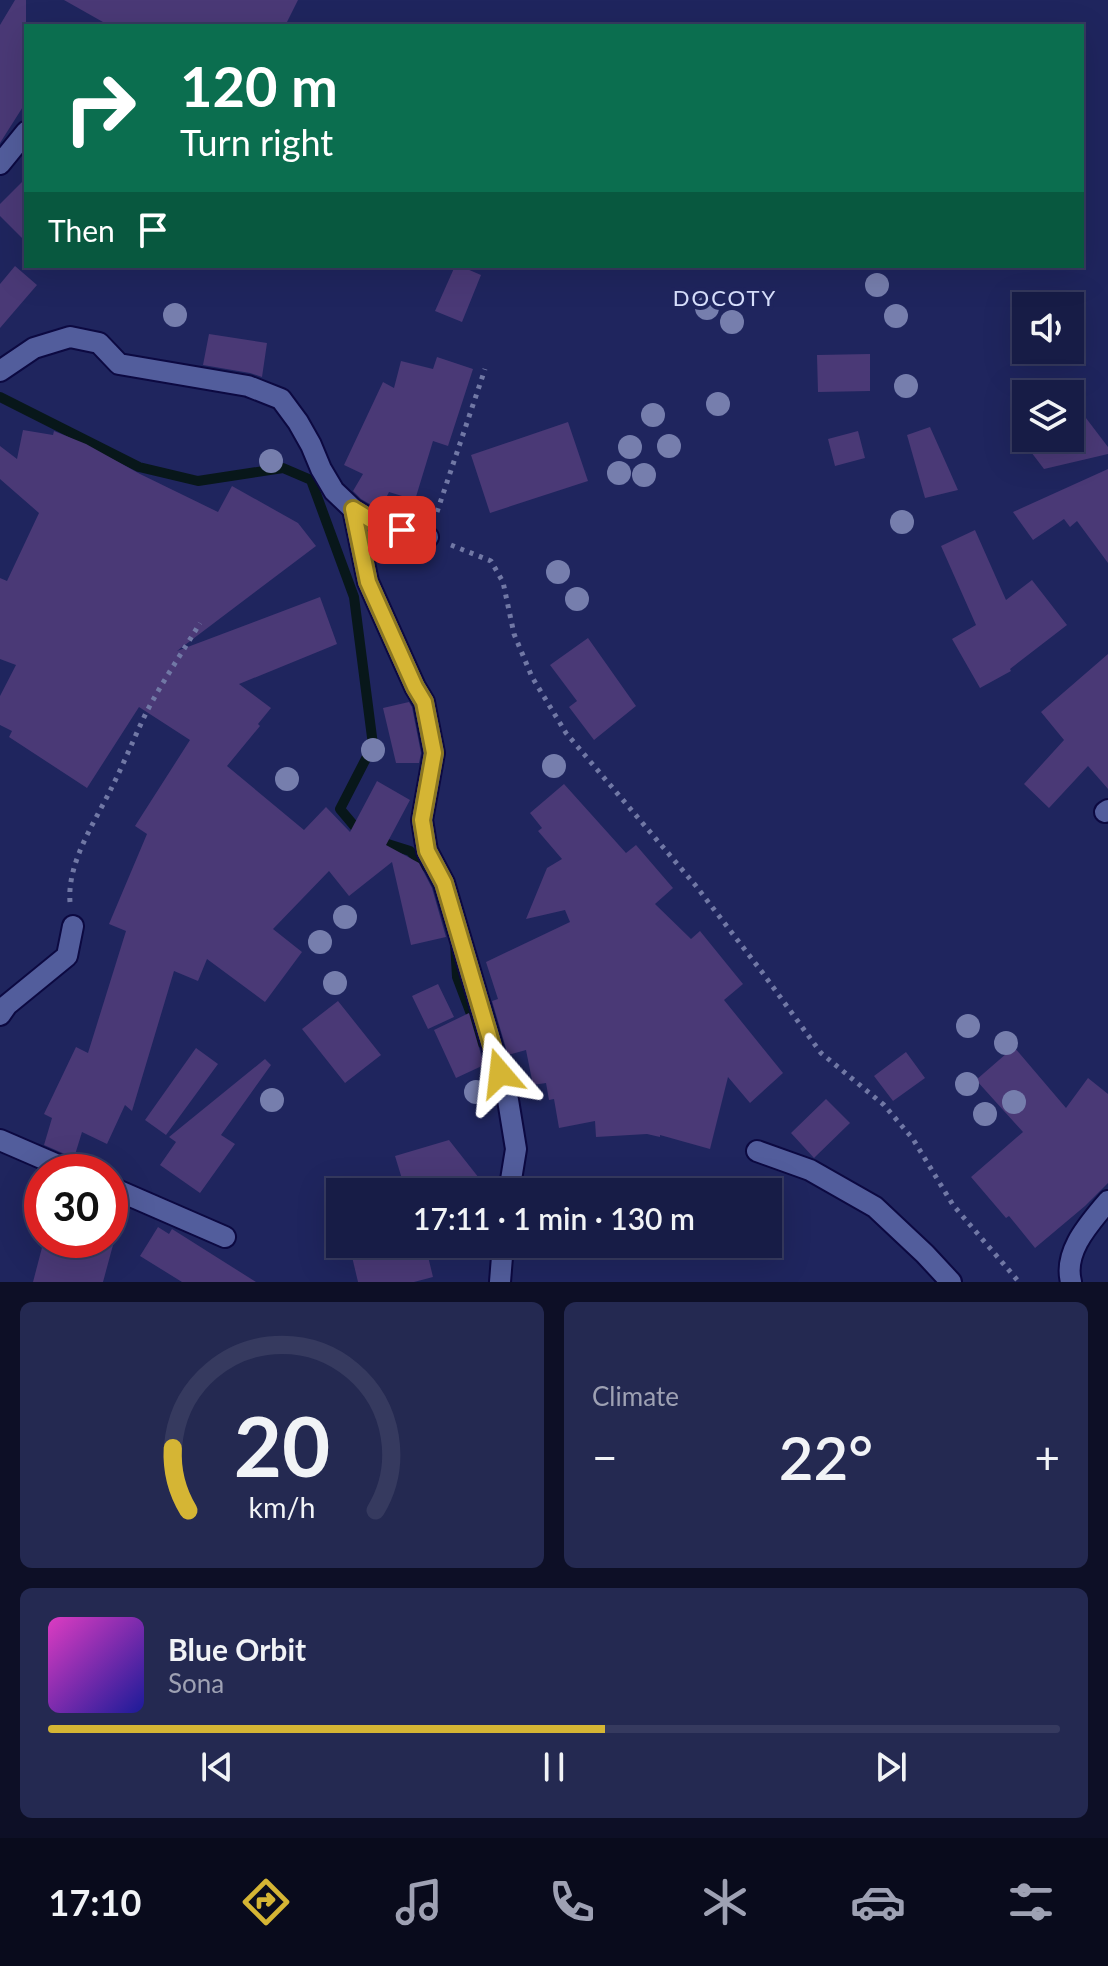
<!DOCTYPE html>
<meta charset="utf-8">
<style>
:root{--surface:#171c46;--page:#242951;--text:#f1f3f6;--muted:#9ea1b3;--line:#363a5f;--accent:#d5b534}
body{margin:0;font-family:Lato,sans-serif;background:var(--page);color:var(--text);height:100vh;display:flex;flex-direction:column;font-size:30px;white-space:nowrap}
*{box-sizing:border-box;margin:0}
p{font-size:26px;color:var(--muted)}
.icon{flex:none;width:44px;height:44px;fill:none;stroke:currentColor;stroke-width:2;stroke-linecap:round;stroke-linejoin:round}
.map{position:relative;height:1282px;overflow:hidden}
.panel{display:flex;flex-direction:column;gap:20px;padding:20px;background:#0d0f26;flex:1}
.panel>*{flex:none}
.top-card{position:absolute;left:24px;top:24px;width:1060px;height:244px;border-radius:0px;box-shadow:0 8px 32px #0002,0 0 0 2px var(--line);background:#0b6e4f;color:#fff;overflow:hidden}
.controls{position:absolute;left:1012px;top:292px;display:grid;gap:16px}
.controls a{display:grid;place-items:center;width:72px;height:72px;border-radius:0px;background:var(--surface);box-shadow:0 8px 32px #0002,0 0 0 2px var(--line);font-size:40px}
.speed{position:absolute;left:24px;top:1154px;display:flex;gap:16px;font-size:40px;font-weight:700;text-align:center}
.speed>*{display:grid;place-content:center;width:104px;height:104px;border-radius:50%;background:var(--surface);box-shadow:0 8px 32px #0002,0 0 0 2px var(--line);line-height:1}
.speed .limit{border:12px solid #d22;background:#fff;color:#111}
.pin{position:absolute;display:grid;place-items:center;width:68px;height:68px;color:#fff;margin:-34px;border-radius:16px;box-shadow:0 4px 12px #0006}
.me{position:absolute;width:88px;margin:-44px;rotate:343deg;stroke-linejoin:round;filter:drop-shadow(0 0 6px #0008)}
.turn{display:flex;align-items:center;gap:28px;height:168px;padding:0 24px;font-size:36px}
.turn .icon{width:104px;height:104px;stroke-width:2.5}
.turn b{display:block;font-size:56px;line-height:68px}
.then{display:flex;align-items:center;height:76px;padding:0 24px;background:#0003;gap:16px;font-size:30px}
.big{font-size:60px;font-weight:600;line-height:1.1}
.panel .card{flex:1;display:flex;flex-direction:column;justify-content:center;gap:12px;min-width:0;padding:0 28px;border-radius:12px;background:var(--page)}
.panel .dial{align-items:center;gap:0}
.dial svg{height:208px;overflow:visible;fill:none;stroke:var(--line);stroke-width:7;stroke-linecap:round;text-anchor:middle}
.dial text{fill:var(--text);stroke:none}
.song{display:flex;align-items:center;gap:24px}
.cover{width:96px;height:96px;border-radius:12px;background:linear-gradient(135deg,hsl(310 70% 55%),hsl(240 70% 35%))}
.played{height:8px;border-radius:4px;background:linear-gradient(90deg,var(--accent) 55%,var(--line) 55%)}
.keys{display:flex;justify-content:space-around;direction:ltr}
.heat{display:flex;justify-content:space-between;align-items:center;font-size:44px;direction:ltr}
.panel .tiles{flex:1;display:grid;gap:20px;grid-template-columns:1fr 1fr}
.card:last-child{grid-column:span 2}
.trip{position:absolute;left:326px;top:1178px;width:456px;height:80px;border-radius:0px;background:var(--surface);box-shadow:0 8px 32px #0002,0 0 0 2px var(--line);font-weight:600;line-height:80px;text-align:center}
.tab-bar{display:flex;height:128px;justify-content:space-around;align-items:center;background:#090b1c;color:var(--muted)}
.tab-bar .icon{width:56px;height:56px}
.tab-bar .on{color:var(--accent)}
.tab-bar b{font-size:36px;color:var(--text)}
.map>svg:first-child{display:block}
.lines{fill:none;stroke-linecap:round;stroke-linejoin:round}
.stream{stroke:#08171a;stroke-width:10}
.building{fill:#4a3976}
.minor-casing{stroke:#0c0941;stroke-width:24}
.path{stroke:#7178a5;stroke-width:5;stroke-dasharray:4 6;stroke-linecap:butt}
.minor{stroke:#525d9c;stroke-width:20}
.tree{fill:#767ead}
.route-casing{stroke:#8a7622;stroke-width:20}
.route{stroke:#d5b534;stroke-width:14}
.labels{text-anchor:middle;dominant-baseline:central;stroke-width:8;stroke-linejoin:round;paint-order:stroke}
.neighbourhood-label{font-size:22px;letter-spacing:2px;fill:#d8e0fd;stroke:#1f255e}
</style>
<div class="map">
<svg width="1108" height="1282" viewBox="0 0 1108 1282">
<rect width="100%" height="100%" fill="#1f255e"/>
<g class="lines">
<path class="stream" d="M0,397L139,467L198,481L283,468L311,480L354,597L373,745L340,809L361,834
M375,840L410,851L430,870
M455,943L457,977L482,1043"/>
</g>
<path class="building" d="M15,0H26V102L0,143V25Z
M64,0H298L285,26H110Z
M26,178V242L0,216V204Z
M15,266L37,285L0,328V284Z
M455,266H460L481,275L462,322L435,311Z
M209,334L267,343L262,377L250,373L203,365Z
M870,354V391L818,392L817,355Z
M437,357L473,369L448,446L433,441L415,500L389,492L380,510L361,499L353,491L363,474L344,465L383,382L394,388L401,361L433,369Z
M1070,397L1108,447V454L1044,469L1015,431L1026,421V438H1070Z
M568,422L588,481L490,513L471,455Z
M930,427L958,490L925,498L907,435Z
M23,430L53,435L54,431L86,444L140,474L218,512L232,486L298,523L316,546L177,651L320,597L337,644L239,684L271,708L258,724L260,726L227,766L304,830L326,807L350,832L377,781L410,800L386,845L419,863L432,888L446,937L411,945L392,862L349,896L329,871L273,929L302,952L265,1002L207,959L198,981L174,971L132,1111L125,1105L107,1144L82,1132L74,1158L44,1145L52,1118L44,1114L76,1047L88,1053L126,931L109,924L147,834L135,826L190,740L139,707L87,788L9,737L12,731L0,725V696L16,665L0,659V578L7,581L39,513L0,479V446L17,459Z
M858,431L865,458L835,466L828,439Z
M1108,469V563L1077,521L1070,527L1064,519L1033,540L1013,512Z
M975,530L1006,600L1032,580L1067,625L1010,669L1011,671L980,688L952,639L976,625L941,546Z
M588,638L636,706L594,740L569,707L577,701L550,665Z
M1108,654V789L1088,766L1049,808L1024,784L1064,740L1041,712Z
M409,702L412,707L421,753L419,763H396L383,708Z
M564,784L626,853L636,845L673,888L655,904L691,939L700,931L743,984L724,1000L783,1073L750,1103L728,1077L710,1149L660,1135V1137L647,1134L596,1137L595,1121L559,1128L554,1099L549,1100L546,1083L533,1085L526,1050L508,1055L492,1001L498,999L486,962L570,922L565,910L526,919L547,868L562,859L538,831L542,828L530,813Z
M438,984L454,1017L428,1029L412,996Z
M338,1001L381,1055L345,1083L302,1029Z
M469,1013L484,1065L456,1078L434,1030Z
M1014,1047L1066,1108L1088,1078L1108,1094V1183L1085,1206L1035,1248L1009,1216L1006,1218L971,1177L1023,1132L976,1080Z
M196,1048L218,1064L166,1135L145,1120Z
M906,1052L925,1078L893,1101L874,1076Z
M265,1059L271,1065L221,1135L235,1144L200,1193L160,1165L176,1142L169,1137Z
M826,1099L850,1123L814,1158L791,1133Z
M449,1140L490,1192H406L395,1156Z
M158,1227L169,1234L172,1229L256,1282H182L140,1256Z
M44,1240H96L113,1245L103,1282H33Z
M349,1244H425L433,1277L414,1282H358Z"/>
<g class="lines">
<g class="minor-casing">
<path id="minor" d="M0,164L26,132
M0,371L34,348L70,337L99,343L119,364L248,386L281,399L298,422L311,445L321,469L334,491L353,509L376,523L428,537
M353,509L368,582L415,687L424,702L434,753L422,820L427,851L444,883L508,1100L516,1149L509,1192
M1105,812L1108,810
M0,1015L7,1005L67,956L73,926
M0,1140L74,1172
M757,1151L810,1170L875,1207L925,1254L951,1282
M110,1187L225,1237
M500,1282L503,1244
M1071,1282C1063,1251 1090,1223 1108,1201"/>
</g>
<path class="path" d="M437,512L485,369
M451,545L491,561L503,582L514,634L532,677L566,733L696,886L762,972L821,1053L884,1105L913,1139L953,1205L1019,1282
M70,902C67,862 95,822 112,787C124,763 134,738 146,713C162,682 182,653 200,623"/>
<use href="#minor" class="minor"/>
</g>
<g class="tree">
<circle cx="877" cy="285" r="12"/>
<circle cx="707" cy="308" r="12"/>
<circle cx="175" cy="315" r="12"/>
<circle cx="896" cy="316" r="12"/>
<circle cx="732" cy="322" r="12"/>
<circle cx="906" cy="386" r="12"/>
<circle cx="718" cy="404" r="12"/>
<circle cx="653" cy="415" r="12"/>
<circle cx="669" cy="446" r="12"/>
<circle cx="630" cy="447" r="12"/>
<circle cx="271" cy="461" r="12"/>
<circle cx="619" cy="473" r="12"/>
<circle cx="644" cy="475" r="12"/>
<circle cx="902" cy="522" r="12"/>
<circle cx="558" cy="572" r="12"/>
<circle cx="577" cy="599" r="12"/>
<circle cx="373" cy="750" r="12"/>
<circle cx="554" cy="766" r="12"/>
<circle cx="287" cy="779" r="12"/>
<circle cx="345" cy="917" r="12"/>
<circle cx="320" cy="942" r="12"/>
<circle cx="335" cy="983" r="12"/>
<circle cx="968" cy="1026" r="12"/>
<circle cx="1006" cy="1043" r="12"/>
<circle cx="967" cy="1084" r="12"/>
<circle cx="476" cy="1092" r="12"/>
<circle cx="272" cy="1100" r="12"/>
<circle cx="1014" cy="1102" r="12"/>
<circle cx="985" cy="1114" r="12"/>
</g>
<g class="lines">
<g class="route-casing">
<path id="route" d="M402,530L376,523L353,509L368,582L415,687L424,702L434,753L422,820L427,851L444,883L500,1073"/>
</g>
<use href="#route" class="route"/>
</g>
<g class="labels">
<g class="neighbourhood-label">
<text x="725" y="297">DOCOTY</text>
</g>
</g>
</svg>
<div class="controls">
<a><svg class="icon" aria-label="sound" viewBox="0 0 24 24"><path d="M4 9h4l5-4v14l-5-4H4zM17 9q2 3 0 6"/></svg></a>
<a><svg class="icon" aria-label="layers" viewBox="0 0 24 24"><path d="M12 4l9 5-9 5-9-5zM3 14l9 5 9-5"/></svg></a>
</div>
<div class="speed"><div class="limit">30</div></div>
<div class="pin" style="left:402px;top:530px;background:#d93025"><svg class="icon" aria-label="arrive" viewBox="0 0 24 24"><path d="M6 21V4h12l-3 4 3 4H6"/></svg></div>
<svg class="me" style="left:500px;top:1073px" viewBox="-20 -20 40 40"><path d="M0-17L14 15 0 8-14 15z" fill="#d5b534" stroke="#fff" stroke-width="4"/></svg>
<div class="trip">17:11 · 1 min · 130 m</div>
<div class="top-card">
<div class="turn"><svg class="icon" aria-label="right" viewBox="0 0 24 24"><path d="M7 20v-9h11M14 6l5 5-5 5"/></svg><div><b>120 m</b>Turn right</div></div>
<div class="then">Then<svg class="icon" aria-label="arrive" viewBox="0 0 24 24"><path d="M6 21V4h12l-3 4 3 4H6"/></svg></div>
</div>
</div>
<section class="panel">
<div class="tiles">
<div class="card dial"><svg viewBox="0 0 100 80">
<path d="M14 69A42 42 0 1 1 86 69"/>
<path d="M14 69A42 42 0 0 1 8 45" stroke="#d5b534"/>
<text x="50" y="56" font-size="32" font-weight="700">20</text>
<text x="50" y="72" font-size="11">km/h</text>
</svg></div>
<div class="card"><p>Climate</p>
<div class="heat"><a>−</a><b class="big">22°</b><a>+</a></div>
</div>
<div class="card">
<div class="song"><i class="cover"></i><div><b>Blue Orbit</b><p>Sona</p></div></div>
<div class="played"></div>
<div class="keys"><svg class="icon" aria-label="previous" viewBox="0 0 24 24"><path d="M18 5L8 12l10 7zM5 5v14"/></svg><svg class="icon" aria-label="pause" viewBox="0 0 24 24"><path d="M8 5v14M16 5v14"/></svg><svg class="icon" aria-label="next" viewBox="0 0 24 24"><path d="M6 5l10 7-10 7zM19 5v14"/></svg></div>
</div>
</div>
</section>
<nav class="tab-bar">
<b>17:10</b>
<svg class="icon on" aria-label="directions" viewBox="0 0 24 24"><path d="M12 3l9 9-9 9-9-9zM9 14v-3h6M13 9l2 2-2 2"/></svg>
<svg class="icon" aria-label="music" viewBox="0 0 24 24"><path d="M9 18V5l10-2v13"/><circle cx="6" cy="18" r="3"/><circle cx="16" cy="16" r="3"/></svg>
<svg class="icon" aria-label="phone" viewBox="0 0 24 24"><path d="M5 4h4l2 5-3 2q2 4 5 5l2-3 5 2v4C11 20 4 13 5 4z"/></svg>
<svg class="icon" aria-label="climate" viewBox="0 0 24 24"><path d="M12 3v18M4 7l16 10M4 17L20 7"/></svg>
<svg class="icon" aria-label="car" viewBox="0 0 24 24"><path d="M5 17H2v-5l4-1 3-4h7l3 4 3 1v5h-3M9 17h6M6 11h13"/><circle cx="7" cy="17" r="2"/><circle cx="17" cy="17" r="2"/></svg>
<svg class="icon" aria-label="filters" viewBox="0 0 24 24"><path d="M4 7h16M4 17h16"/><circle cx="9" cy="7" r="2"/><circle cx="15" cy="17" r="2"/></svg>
</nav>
